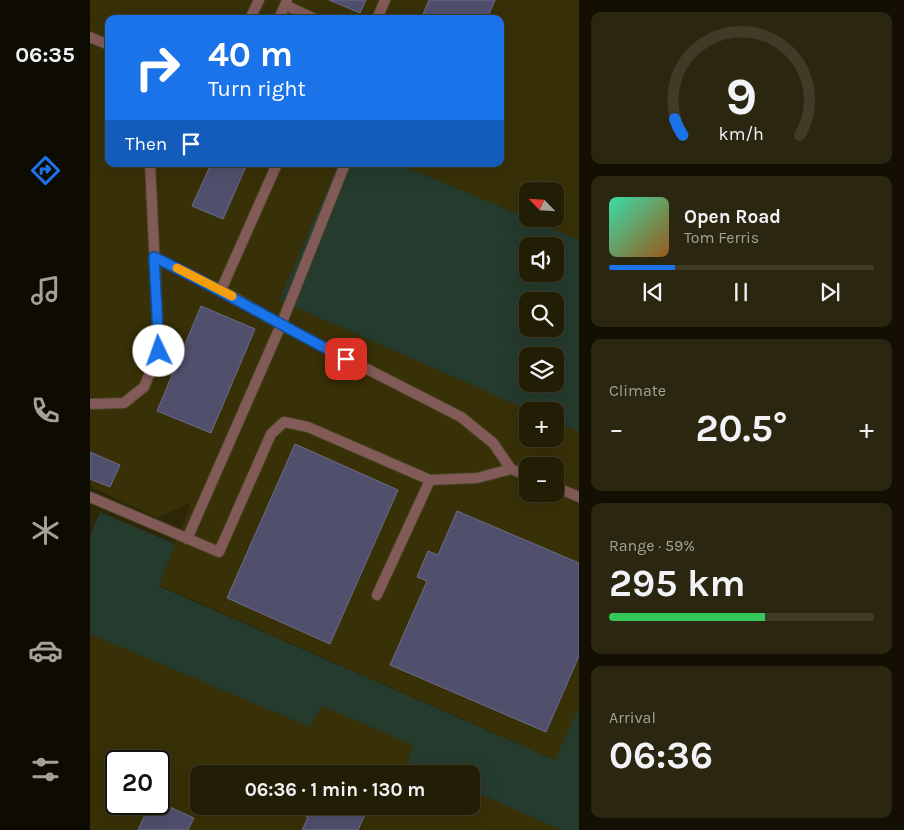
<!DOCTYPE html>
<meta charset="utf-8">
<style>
:root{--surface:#221d05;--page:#2a260f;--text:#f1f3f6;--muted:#a2a29a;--line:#3f3b27;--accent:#1a73e8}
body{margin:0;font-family:Karla,sans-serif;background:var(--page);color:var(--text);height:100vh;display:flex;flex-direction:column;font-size:19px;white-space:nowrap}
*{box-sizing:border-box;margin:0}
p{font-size:16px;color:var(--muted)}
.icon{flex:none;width:28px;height:28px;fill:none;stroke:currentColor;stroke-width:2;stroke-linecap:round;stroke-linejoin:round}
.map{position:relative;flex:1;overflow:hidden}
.panel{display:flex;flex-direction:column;gap:12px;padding:12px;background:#131003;width:325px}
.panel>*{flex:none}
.hud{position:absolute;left:15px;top:15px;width:399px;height:152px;border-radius:10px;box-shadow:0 5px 20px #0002,0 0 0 1px var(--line);background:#1a73e8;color:#fff;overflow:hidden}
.needle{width:32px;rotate:295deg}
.controls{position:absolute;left:429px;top:182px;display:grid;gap:10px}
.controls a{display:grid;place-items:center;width:45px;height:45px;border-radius:10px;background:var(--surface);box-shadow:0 5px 20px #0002,0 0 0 1px var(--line);font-size:25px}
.speed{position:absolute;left:15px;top:750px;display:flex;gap:10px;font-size:25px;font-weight:700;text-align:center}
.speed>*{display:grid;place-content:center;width:65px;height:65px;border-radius:50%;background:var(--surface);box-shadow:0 5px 20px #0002,0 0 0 1px var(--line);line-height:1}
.speed .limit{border:2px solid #111;border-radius:8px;background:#fff;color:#111}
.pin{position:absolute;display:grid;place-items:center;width:42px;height:42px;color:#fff;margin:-21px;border-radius:10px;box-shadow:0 2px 8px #0006}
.me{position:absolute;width:55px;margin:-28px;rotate:357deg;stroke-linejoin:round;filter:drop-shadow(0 0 4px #0008)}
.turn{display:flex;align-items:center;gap:18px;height:105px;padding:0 20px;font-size:22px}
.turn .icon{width:65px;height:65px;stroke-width:2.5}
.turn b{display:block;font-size:35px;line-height:42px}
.then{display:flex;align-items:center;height:48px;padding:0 20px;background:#0003;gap:10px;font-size:19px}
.big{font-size:38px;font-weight:700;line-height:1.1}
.panel .card{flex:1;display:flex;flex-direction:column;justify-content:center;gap:8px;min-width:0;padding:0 18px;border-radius:10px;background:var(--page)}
.panel .dial{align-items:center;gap:0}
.dial svg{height:130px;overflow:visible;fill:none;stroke:var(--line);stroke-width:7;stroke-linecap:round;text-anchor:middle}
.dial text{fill:var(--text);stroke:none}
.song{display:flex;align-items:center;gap:15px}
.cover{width:60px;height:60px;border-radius:8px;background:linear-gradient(135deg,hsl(160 70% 55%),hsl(30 70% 35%))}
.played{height:5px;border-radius:2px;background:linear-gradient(90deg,var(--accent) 25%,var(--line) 25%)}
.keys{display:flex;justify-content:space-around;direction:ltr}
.heat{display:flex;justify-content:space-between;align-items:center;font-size:28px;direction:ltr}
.charge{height:8px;border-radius:4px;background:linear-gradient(90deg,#34c759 59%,var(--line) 0)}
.trip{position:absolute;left:100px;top:765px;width:290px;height:50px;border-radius:10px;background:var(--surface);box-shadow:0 5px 20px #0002,0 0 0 1px var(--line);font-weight:700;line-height:50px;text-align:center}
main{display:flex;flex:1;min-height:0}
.tabs{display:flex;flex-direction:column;width:90px;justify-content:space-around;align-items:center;background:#0e0c02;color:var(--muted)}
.tabs .icon{width:35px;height:35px}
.tabs .active{color:var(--accent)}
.tabs b{font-size:22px;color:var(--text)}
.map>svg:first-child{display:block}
.built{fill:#383006;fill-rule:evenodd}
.green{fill:#253b2d;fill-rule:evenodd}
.building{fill:#50506d;stroke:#6b6c8b}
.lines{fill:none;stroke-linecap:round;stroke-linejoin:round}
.lane-casing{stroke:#4a4527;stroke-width:12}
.lane{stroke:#825a57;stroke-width:10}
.route-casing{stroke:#114b97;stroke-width:12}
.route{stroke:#1a73e8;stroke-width:9}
.slow{stroke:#f59e0b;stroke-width:9}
</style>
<main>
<nav class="tabs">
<b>06:35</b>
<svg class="icon active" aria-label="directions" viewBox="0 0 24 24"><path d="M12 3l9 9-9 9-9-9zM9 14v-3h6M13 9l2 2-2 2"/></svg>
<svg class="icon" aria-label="music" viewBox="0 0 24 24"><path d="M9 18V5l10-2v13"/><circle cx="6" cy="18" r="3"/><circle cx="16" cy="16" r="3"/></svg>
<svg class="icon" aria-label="phone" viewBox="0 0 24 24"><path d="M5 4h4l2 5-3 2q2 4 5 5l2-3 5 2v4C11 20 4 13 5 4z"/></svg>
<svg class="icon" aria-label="climate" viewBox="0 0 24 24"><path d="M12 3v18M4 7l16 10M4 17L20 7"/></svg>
<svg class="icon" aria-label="car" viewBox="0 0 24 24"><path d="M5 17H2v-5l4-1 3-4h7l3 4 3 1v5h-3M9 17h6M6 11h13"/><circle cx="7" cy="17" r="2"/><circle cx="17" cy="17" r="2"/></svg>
<svg class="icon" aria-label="filters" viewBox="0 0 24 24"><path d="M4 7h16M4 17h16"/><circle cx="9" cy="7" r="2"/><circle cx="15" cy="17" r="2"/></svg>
</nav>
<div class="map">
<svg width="489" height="830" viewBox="0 0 489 830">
<rect width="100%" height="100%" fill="#2d2707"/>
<path class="built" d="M0,0H489V240L439,219H465V191H438L437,218L309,164H410V19H19V164H248L189,300L441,411H438V439H465V422L489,432V707L466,760L69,585L101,502L67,518L0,486ZM438,466H465V494H438Z
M0,634L220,727L232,706L324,745L317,762L344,774H109V806H381V790L471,830H0ZM26,761H69V804H26Z"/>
<path class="green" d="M248,164H309L489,240V432L465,422V411H441L189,300ZM438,246H465V274H438ZM438,301H465V329H438ZM438,356H465V384H438Z
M10,512L85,544L69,586L465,760L489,707V830H471L381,790V774H344L317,762L323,745L232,706L220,727L0,634V536Z"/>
<path class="building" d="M239,0H276L270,13Z
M339,0H405L397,19H331Z
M121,164H157L133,219L102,206Z
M111,306L165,329L121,433L67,411Z
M205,444L308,490L240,644L137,598Z
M0,452L30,465L20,487L0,479Z
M367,511L489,563V656L456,732L300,665L337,581L327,577L338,551L348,555Z
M69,802L104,818L98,830H48L60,804Z
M205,806H279L268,830H212L218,817L203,810Z"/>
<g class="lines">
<g class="lane-casing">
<path id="lane" d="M197,0L195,5L225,19
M160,19L169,0
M189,19L195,5
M287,19L295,0
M0,37L19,45
M64,257L140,295L191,325L255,164
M131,290L187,164
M0,404L34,403L54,387L69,351L60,164
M340,480L387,478L421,469
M465,487L489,497
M0,497L129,552L181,434L194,422L218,427L340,480L287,595
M97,539L191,325L371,417L403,443L421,469L438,476"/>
</g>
<use href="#lane" class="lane"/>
</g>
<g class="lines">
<g class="route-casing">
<path id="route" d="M69,351L64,257C130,289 192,326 256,359"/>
</g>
<use href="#route" class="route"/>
<path class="slow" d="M87,268L142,296"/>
</g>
</svg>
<div class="controls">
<a><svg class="needle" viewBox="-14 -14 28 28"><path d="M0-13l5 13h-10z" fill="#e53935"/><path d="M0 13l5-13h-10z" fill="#a2a29a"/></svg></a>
<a><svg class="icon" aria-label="sound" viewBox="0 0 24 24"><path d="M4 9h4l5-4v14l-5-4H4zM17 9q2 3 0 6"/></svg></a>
<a><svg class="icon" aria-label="search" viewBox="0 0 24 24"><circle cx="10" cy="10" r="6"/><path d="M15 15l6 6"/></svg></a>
<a><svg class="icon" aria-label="layers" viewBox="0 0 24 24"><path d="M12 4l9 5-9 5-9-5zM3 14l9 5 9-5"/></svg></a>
<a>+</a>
<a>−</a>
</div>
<div class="speed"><div class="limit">20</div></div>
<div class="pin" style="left:256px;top:359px;background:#d93025"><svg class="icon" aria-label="arrive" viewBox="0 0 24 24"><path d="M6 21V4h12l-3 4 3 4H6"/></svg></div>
<svg class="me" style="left:69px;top:351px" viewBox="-20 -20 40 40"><circle r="19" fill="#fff"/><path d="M0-13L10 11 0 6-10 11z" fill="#1a73e8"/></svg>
<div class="trip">06:36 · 1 min · 130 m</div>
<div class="hud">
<div class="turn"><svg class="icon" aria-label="right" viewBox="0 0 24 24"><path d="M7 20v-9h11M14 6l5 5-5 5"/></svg><div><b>40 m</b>Turn right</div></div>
<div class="then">Then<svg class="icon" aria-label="arrive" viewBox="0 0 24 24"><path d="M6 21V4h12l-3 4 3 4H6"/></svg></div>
</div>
</div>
<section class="panel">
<div class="card dial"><svg viewBox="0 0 100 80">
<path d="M14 69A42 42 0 1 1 86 69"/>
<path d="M14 69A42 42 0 0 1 9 59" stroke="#1a73e8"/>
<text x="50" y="56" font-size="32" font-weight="700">9</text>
<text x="50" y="72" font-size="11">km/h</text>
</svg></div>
<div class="card">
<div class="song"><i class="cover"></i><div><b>Open Road</b><p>Tom Ferris</p></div></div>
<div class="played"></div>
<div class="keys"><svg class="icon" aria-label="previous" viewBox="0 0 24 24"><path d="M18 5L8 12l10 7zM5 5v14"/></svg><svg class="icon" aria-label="pause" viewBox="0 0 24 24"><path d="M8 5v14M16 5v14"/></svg><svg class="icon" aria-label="next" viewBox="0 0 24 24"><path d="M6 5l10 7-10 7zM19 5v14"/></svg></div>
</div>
<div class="card"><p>Climate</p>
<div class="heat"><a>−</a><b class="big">20.5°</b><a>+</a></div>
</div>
<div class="card"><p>Range · 59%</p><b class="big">295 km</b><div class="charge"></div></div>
<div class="card"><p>Arrival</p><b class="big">06:36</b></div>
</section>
</main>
